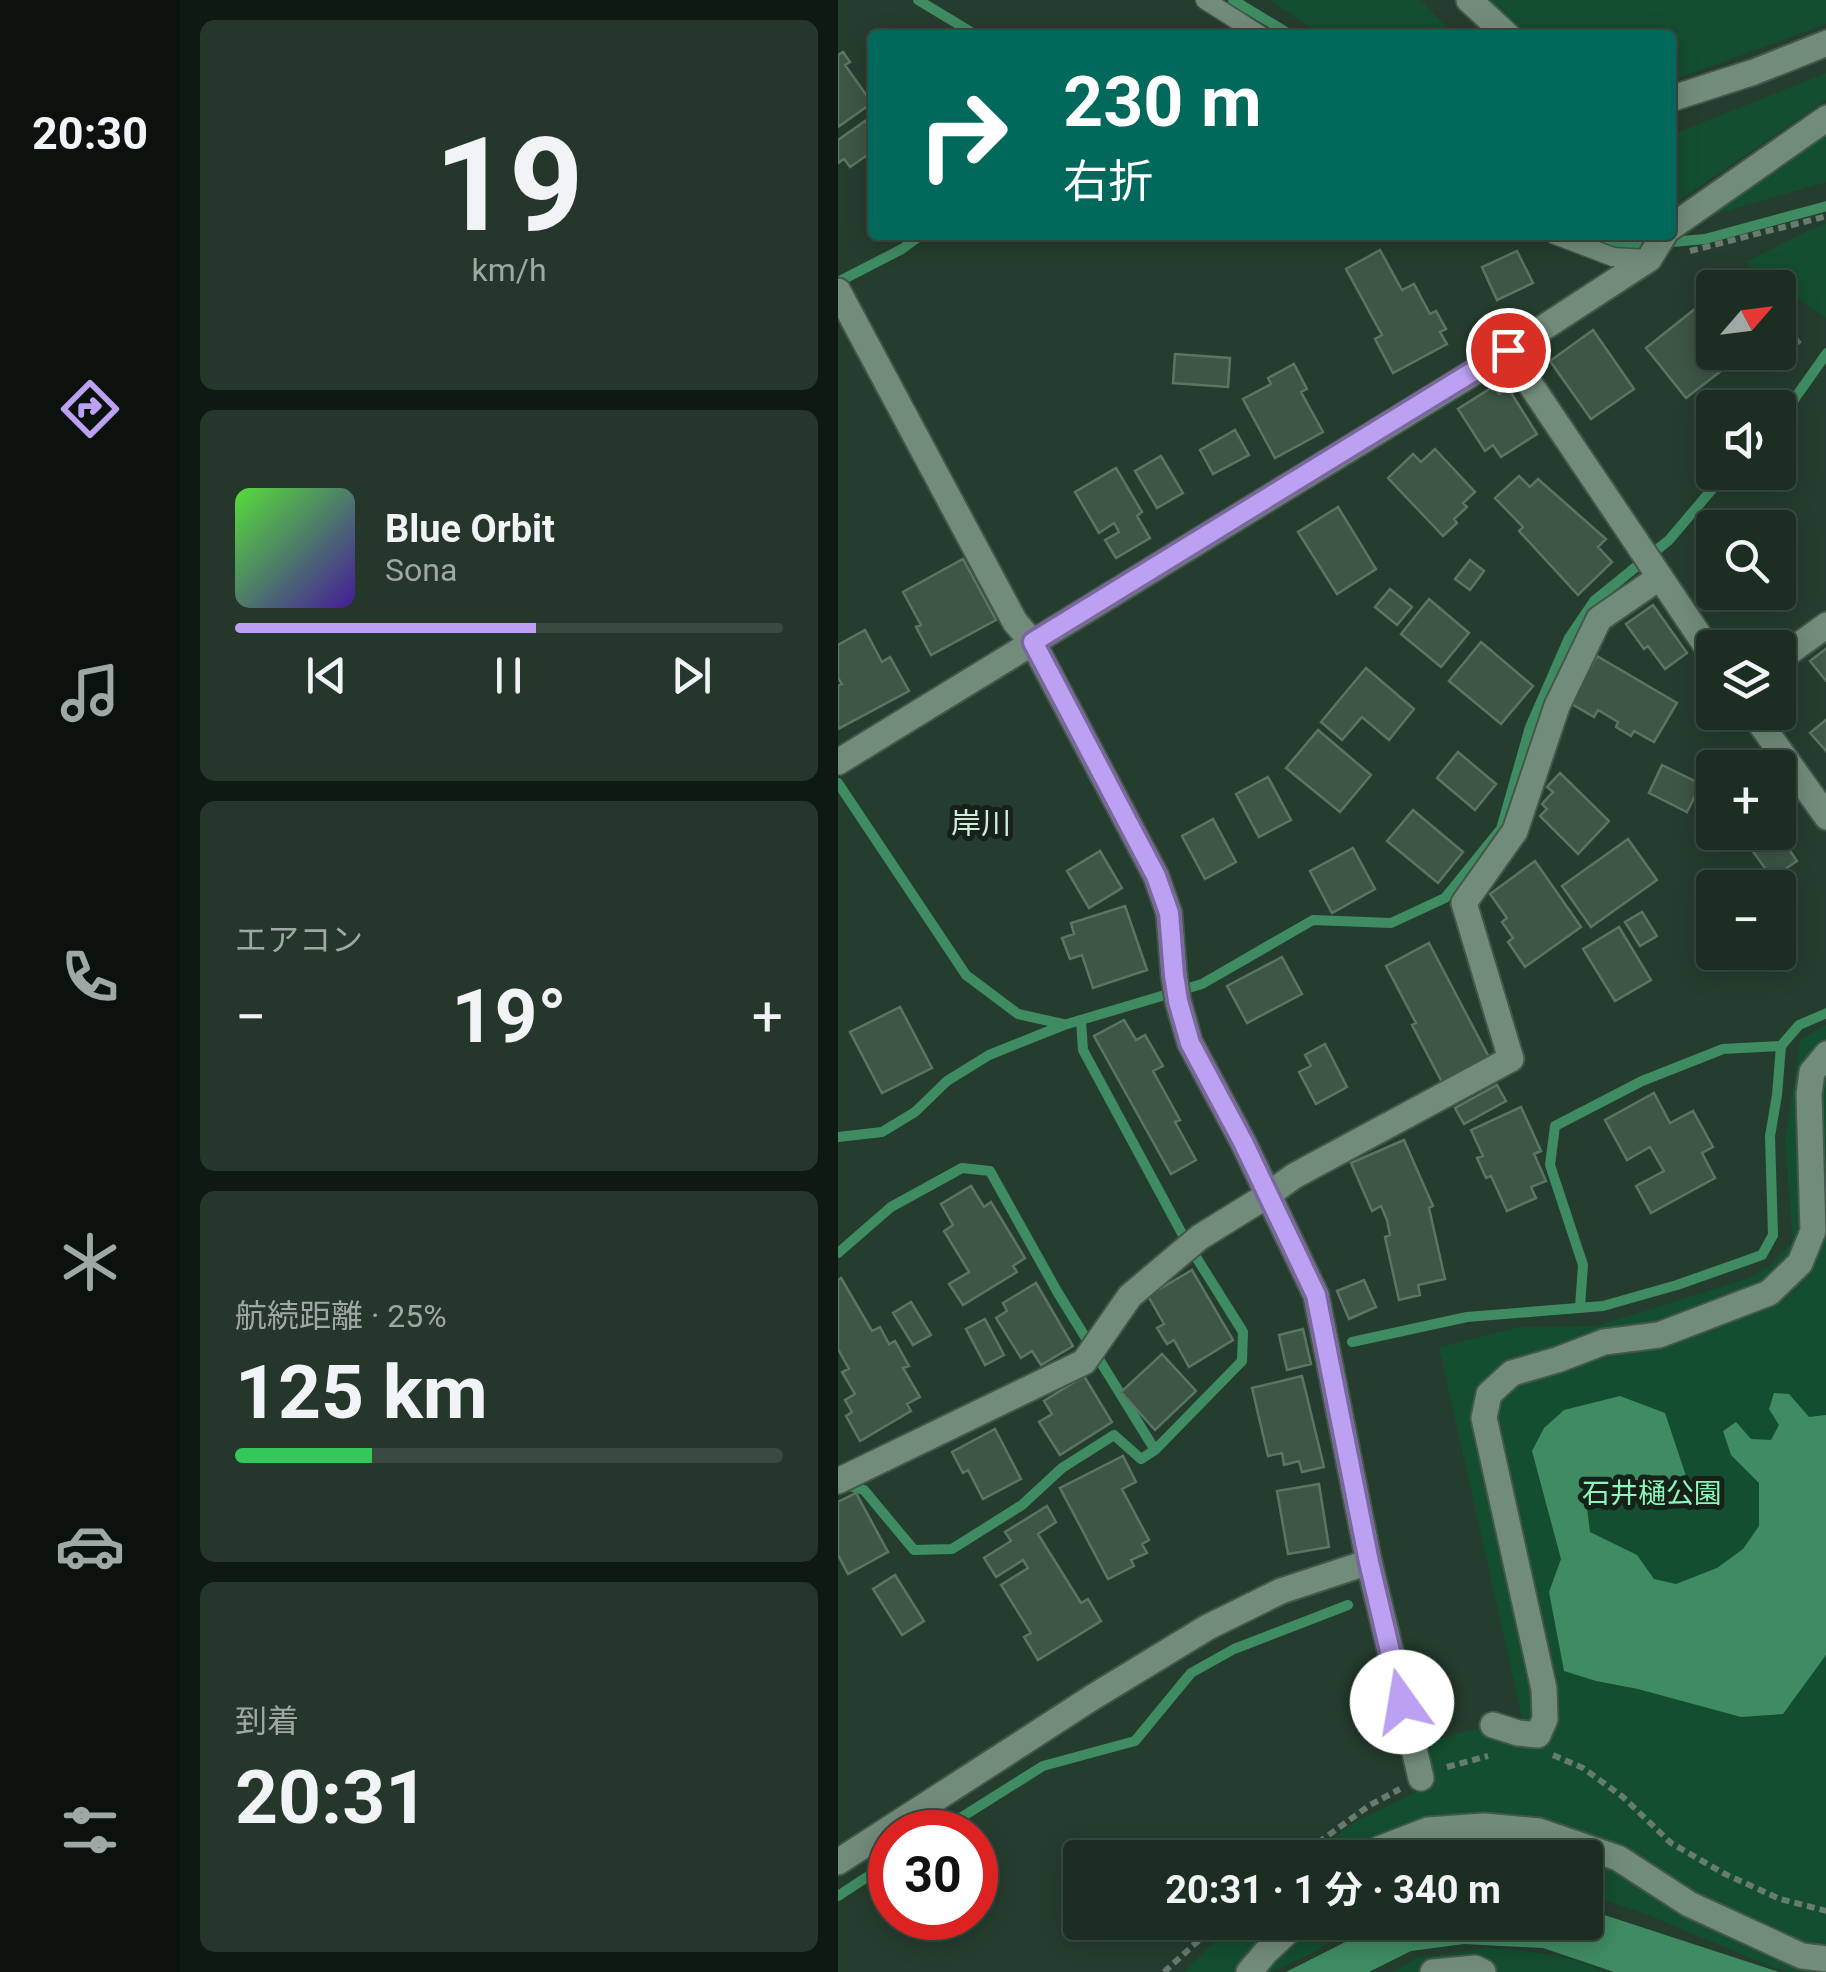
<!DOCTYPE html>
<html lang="ja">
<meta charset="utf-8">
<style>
:root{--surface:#1c2e22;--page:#25362a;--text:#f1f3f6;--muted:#a0a8a5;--line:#3a4a40;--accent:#bca0f2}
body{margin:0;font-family:Roboto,"Noto Sans JP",sans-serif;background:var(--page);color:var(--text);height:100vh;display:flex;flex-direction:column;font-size:38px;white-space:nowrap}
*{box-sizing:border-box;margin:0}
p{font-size:32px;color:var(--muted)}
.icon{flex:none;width:55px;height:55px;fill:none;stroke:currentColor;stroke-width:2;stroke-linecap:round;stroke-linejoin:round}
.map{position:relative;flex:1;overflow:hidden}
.drawer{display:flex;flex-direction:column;gap:20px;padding:20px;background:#0f1913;width:658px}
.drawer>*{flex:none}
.guide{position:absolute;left:30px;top:30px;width:808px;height:210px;border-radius:10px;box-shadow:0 5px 25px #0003,0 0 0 2px var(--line);background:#00695c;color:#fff;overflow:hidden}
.needle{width:65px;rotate:62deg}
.tools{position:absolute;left:858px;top:270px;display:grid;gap:20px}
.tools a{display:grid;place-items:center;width:100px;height:100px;border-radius:10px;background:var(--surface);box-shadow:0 5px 25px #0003,0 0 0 2px var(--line);font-size:50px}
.speed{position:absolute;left:30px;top:1810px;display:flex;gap:20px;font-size:50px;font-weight:700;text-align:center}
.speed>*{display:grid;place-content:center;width:130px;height:130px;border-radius:50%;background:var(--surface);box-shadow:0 5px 25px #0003,0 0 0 2px var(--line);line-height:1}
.speed .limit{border:15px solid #d22;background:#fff;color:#111}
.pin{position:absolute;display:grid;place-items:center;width:85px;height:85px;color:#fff;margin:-42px;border:5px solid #fff;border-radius:50%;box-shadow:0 2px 10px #0007}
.me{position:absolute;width:110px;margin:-55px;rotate:347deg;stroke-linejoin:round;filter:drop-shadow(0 0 8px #0008)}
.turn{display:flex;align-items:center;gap:35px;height:210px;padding:0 30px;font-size:45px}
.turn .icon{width:130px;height:130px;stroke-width:2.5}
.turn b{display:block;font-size:70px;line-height:85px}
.big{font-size:75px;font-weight:700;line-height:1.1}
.drawer .card{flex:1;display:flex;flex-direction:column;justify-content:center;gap:15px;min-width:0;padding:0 35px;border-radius:15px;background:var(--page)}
.drawer .dial{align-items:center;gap:0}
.dial b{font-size:130px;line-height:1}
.song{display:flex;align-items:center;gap:30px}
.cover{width:120px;height:120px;border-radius:15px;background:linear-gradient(135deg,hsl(110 70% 55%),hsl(260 70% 35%))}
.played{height:10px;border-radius:5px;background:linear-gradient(90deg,var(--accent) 55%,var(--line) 55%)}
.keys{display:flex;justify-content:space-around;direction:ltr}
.heat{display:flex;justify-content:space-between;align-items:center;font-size:55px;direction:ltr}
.charge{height:15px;border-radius:8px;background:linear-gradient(90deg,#34c759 25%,var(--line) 0)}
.trip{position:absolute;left:225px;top:1840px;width:540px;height:100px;border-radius:10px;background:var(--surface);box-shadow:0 5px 25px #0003,0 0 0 2px var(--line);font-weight:700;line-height:100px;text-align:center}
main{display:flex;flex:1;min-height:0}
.dock{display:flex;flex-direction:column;width:180px;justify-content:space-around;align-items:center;background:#0b120e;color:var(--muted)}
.dock .icon{width:70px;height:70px}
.dock .on{color:var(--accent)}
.dock b{font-size:45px;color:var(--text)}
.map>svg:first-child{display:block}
.green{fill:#144e30}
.water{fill:#3f8c62}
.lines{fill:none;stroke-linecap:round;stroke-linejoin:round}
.stream{stroke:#3f8c62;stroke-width:10}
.building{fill:#3d5646;stroke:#5b7464;stroke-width:2.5}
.service-casing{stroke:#43574b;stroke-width:21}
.pedestrian-casing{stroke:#43574b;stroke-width:29}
.minor-casing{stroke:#43574b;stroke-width:29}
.tertiary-casing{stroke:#43574b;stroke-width:29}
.path{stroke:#677b6e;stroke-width:6;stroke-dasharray:8 5;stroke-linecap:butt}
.service{stroke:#728c7b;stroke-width:18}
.pedestrian{stroke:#728c7b;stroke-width:25}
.minor{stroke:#728c7b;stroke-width:25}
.tertiary{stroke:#728c7b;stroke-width:25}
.route-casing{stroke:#7a689d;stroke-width:25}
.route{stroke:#bca0f2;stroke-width:18}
.labels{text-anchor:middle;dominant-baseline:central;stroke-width:10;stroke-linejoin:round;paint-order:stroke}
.park-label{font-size:28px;fill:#8cf6b8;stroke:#16211a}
.neighbourhood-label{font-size:30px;fill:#d0edda;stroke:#16211a}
</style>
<main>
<nav class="dock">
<b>20:30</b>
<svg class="icon on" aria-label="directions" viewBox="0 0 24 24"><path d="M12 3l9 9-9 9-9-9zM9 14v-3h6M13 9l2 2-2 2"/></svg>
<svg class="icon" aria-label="music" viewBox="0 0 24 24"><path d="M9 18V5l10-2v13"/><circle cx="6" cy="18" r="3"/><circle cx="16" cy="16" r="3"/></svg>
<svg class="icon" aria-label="phone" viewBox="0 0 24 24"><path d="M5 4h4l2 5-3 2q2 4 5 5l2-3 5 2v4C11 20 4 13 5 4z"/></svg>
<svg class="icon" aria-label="climate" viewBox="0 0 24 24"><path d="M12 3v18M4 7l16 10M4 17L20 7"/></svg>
<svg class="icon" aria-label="car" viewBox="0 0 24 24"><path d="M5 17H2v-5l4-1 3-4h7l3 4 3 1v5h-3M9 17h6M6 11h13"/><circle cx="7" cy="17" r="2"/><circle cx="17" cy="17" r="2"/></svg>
<svg class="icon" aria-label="filters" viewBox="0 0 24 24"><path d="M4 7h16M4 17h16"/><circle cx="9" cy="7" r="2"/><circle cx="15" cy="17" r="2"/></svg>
</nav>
<section class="drawer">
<div class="card dial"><b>19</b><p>km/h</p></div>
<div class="card">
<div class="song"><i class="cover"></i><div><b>Blue Orbit</b><p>Sona</p></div></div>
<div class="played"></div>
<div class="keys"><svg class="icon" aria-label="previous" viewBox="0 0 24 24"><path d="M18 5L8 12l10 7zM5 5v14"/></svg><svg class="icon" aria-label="pause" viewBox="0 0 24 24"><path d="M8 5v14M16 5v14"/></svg><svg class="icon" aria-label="next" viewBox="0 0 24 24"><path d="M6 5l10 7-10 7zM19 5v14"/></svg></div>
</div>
<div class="card"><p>エアコン</p>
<div class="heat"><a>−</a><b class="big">19°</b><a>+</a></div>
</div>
<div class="card"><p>航続距離 · 25%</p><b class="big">125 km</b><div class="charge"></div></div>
<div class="card"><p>到着</p><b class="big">20:31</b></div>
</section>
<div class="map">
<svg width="989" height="1972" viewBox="0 0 989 1972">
<rect width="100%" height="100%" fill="#253d2e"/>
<path class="green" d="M432,0H583L616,35H483Z
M648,0H988V24L833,81L832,35H686Z
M988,73V100L833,206V135Z
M988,131V182L864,218Z
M988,224H989L988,318L907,262L976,228Z
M988,1025V1972H953L936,1968L801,1911L748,1895V1858H469L517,1822L591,1786L592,1741L684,1717L601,1347L682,1327L759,1326L912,1278L933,1265L955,1240L947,1140L963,1039Z
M395,1923H517L475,1953L434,1972H346Z
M651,1948C689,1951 731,1954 765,1972H554L581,1957Z"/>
<path class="water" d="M936,1393L951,1394L971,1417L989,1415L988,1655L945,1714L903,1717L800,1689L758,1681L726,1671L711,1592L723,1559L694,1451L706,1428L726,1410L782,1396L827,1413L848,1476C832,1492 815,1507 791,1494C781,1489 774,1483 763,1479L748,1500L752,1532L799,1555L816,1579L838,1584L879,1568L905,1549L921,1526V1483L893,1455L885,1431L898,1422L913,1439L933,1440L941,1425L931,1409Z
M748,1909L941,1972H776L705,1948L626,1944L573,1951L531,1972H448L545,1923L748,1922Z"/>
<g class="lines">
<path class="stream" d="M80,0L138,35
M395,0L453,35
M754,235L790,246L867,239L989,206
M0,282L64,249L83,235
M940,422L989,353
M0,783L128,975L180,1014L225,1024
M0,1137L44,1132L77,1112L109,1081L151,1055L226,1025L364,984L475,920L553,923L607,898L663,829L692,727L731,638L756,601L831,540L876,487L893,472
M0,1253L53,1207L124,1168L152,1171L220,1293L317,1450
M742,1307L745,1265L712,1165L717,1126L804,1081L885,1049L943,1046
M514,1342L629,1317L765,1306L839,1285L924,1255L935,1235L932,1136L939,1095L943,1046L961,1025L989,1013
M4,1484L26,1490L76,1550L114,1549L184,1505L224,1468L276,1435L303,1459L317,1450L404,1361L405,1332L348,1241L245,1050L243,1020
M100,1832L205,1766L297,1741L353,1673L396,1649L510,1605
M0,1896L52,1862"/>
</g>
<path class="building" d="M5,52L12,62L7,65L34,103L0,127V55Z
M27,121L35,132V151L12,167L6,159L0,163V140Z
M542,250L564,290L576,284L592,314L598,311L608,329L602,332L609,344L555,373L537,339L544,335L508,269Z
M679,251L695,283L659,300L644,267Z
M868,300L873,306L875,304V352H891L886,357L892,364L848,398L808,348Z
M940,315L962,342L931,367L919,352H940Z
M755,330L796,389L753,419L712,361Z
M337,354L392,358L390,387L335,383Z
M456,364L469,389L463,392L485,432L437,458L405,399L433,384L430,378Z
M656,386L661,394L670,388L699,434L663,457L655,445L647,451L620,409Z
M397,430L411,455L375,474L362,450Z
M597,449L637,492L625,503L629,507L616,519L619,523L605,536L550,478L575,454L583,462Z
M323,456L345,493L319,508L297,471Z
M278,468L304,512L299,516L312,538L278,558L267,540L281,532L276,523L261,533L237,492Z
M681,476L692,487L700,479L768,539L760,547L774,562L740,595L681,531L685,527L657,498Z
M500,507L538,569L499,594L460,532Z
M125,559L158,620L93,655L78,627L83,625L65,592Z
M632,560L646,571L632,590L617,579Z
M552,589L574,607L559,625L537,607Z
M591,599L631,633L603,667L563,634Z
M815,605L849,653L827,669L810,646L806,649L788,624Z
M27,630L44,662L52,657L71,691L0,729V686L4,684L0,678V645Z
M643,642L695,686L663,724L611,681Z
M989,648V682L972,661Z
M759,656L839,703L816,742L796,731L793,736L778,727L780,722L760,710L756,717L732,703Z
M528,668L576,709L551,740L524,717L504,740L483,722Z
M989,719V752L972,733Z
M480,730L533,775L502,812L448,768Z
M620,752L658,784L637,810L599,778Z
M824,765L863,784L849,812L811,793Z
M722,773L771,821L740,854L702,816L709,809L704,804L715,792L709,787Z
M430,777L453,820L421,837L398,794Z
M575,810L625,852L600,883L549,841Z
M375,819L398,862L367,879L344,836Z
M924,832H939L959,861L934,878L909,843Z
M790,839L819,880L753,927L724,886Z
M515,848L537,889L494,913L472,871Z
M262,851L284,888L251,908L229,871Z
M697,861L743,927L687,967L670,942L675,938L664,922L669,918L652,894Z
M287,906L309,970L255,988L244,955L232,959L224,938L236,934L233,923Z
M804,912L819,936L802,946L787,922Z
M781,927L813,980L777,1001L745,949Z
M591,943L653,1061L606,1086L574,1025L578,1023L548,966Z
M444,957L464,994L409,1023L389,986Z
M62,1007L94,1068L44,1093L12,1032Z
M286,1020L298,1040L307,1035L325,1066L315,1071L342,1120L337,1122L358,1160L333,1174L256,1036Z
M487,1044L509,1087L478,1104L461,1072L473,1066L467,1055Z
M659,1085L668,1101L626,1124L617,1108Z
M816,1093L832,1123L855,1111L875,1147L864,1153L877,1178L813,1213L798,1186L826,1171L812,1147L789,1160L767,1120Z
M683,1107L703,1151L696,1154L708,1181L693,1187L698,1198L669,1211L653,1176L648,1178L639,1158L645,1156L633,1130Z
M566,1140L595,1206L591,1208L607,1279L580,1285L582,1295L561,1300L547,1237L552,1235L549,1220L543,1206L534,1211L513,1163Z
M133,1186L146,1207L153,1202L187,1258L175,1266L179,1272L125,1305L111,1284L131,1272L106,1231L115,1225L103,1204Z
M354,1270L395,1340L351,1367L336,1340L329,1344L319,1328L326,1324L310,1296Z
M3,1278L34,1331L42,1327L51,1344L57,1341L71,1366L65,1368L82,1397L69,1404L73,1411L22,1441L8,1416L14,1412L7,1400L17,1394L4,1372L11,1369L0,1349V1280Z
M526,1280L538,1307L511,1319L499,1291Z
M198,1283L235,1346L203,1365L194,1351L183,1358L158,1318L169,1311L165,1303Z
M73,1302L93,1335L75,1345L55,1313Z
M147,1319L166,1355L147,1365L128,1329Z
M465,1329L473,1364L449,1370L441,1335Z
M324,1354L358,1391L317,1430L283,1392Z
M246,1376L274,1422L222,1455L201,1422L214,1414L206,1401Z
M464,1376L486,1467L464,1472L461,1461L446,1465L444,1453L430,1456L414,1388Z
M157,1429L183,1479L145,1499L130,1470L125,1473L114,1452Z
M285,1456L298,1482L284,1489L311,1540L304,1544L309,1553L293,1560L296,1566L270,1579L222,1488Z
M481,1484L491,1547L450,1554L439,1491Z
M18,1493L50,1552L10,1574L0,1555V1502Z
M209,1506L218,1522L200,1534L243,1603L250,1599L263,1621L200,1660L186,1637L193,1633L163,1585L190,1568L185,1560L158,1577L146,1558L173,1541L167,1532Z
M57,1575L86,1621L64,1635L35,1589Z"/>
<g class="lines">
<g class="service-casing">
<path id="service" d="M367,0L422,35
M717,235L775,257L811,259"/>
</g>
<g class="pedestrian-casing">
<path id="pedestrian" d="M655,1725L680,1733L700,1735L707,1719L706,1689L646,1418L651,1394L674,1373L719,1360L766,1342L821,1335L931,1293L962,1263L975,1231L971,1094L974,1072L989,1054
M532,1858L541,1849L590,1830L646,1826L701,1831L780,1858L851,1904L964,1956L989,1959
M411,1972L428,1952L460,1922
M595,1972L637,1968L645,1972"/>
</g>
<g class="minor-casing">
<path id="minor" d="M631,0L669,35
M832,99L916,72L989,43
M832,228L989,118
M0,291L177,622L195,643
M940,660L989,625
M0,1481L246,1362L292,1296L362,1237L430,1195L456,1176L673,1059L626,903L677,831L719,706L761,619L822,577
M531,1562L583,1778"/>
</g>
<g class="tertiary-casing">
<path id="tertiary" d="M670,351L875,656
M914,712L989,817
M0,762L656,360L811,259L826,235
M0,1862L255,1697L370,1627L443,1591L531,1562L478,1295L405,1142L352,1043L340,1001L336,975L331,913L318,876L195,643"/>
</g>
<path class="path" d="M852,251L989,216
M715,1755L745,1768L785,1797L833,1843L887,1874L942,1899L989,1911
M609,1767L650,1756
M459,1858L532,1805L562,1789
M326,1972L381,1922"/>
<use href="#service" class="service"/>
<use href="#pedestrian" class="pedestrian"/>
<use href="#minor" class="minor"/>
<use href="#tertiary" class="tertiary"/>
</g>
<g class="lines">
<g class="route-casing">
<path id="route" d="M564,1702L531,1562L478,1295L405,1142L352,1043L340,1001L336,975L331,913L318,876L195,642L670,350"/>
</g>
<use href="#route" class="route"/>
</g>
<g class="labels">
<g class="park-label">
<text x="814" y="1493">石井樋公園</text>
</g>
<g class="neighbourhood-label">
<text x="143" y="823">岸川</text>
</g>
</g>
</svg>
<div class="tools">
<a><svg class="needle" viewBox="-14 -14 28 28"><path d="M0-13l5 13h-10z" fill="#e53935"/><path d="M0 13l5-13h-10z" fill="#a0a8a5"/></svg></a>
<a><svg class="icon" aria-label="sound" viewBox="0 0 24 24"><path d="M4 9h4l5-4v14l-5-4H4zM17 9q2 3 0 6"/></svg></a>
<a><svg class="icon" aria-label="search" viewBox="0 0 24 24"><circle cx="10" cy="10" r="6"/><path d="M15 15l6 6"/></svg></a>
<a><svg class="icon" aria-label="layers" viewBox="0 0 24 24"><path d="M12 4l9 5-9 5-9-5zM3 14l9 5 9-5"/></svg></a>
<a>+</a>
<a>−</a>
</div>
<div class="speed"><div class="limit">30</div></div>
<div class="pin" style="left:670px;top:350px;background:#d93025"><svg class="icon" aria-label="arrive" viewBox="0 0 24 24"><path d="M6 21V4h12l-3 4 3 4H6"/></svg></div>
<svg class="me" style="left:564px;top:1702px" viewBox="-20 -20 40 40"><circle r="19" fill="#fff"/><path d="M0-13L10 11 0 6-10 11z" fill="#bca0f2"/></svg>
<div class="trip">20:31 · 1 分 · 340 m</div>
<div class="guide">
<div class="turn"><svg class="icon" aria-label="right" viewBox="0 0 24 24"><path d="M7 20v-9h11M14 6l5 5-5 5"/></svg><div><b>230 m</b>右折</div></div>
</div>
</div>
</main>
